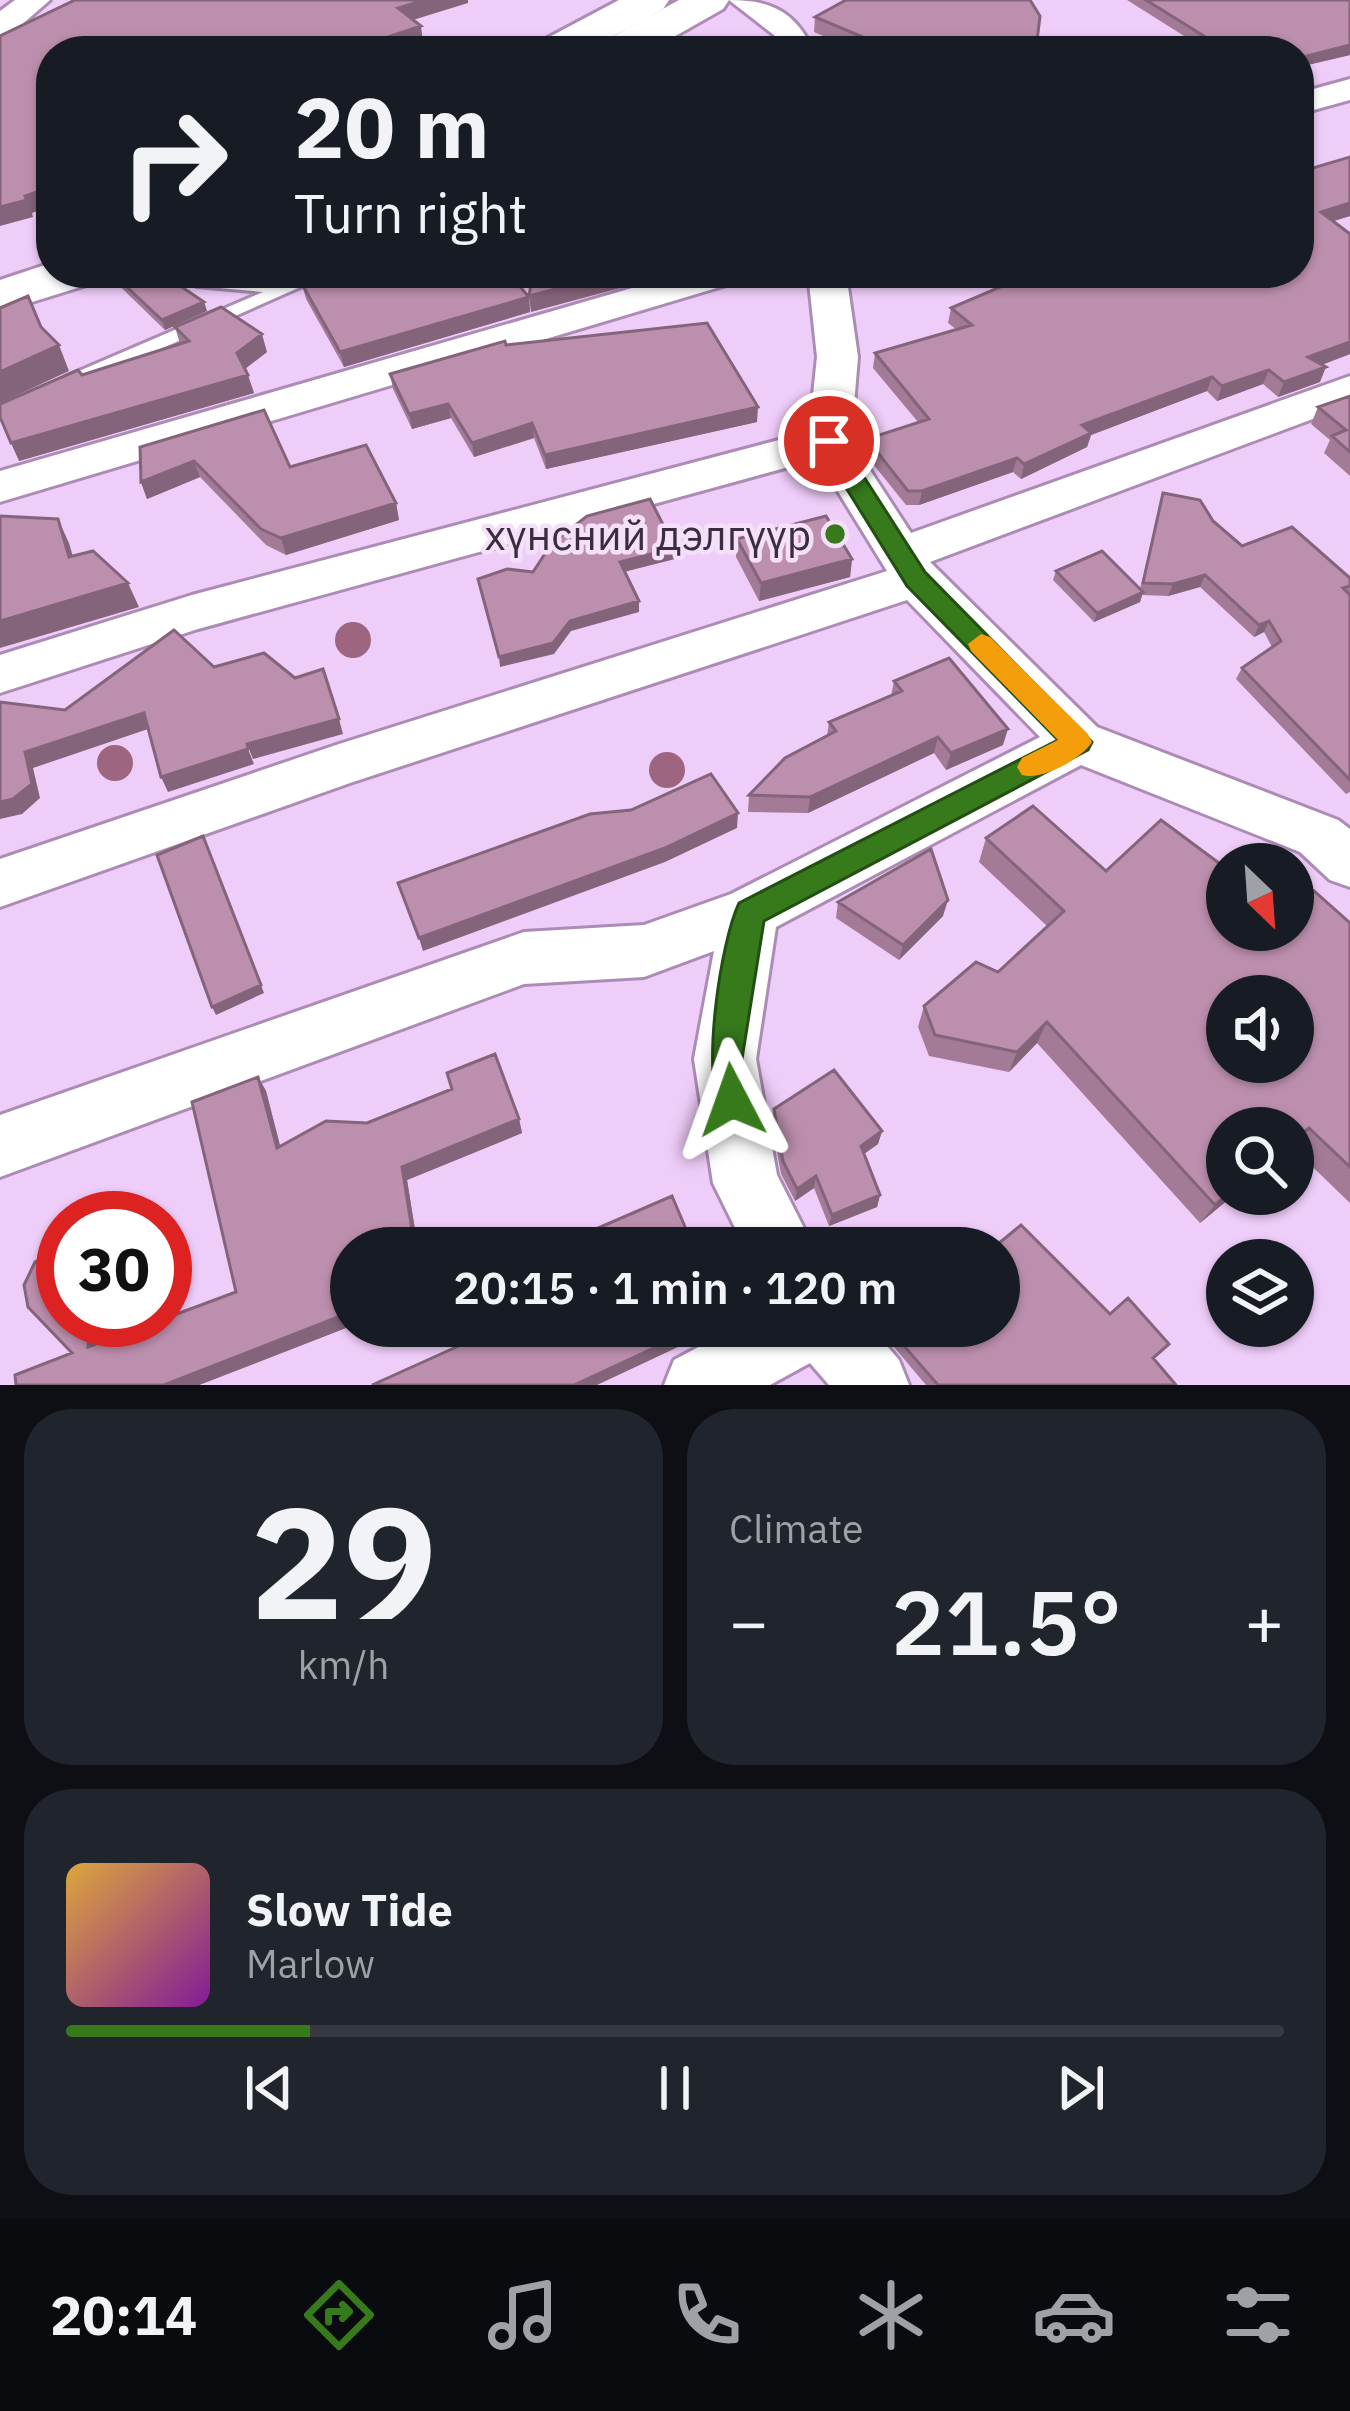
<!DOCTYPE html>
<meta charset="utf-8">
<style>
:root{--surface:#171b24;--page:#20242c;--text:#f1f3f6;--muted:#9ea1a6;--line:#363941;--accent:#367a1c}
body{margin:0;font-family:"IBM Plex Sans",sans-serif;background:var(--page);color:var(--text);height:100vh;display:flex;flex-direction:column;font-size:45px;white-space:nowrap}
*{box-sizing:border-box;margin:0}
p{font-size:39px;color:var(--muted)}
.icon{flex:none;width:66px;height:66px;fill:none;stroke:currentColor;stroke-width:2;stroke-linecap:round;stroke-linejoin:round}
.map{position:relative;height:1385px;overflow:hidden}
.sheet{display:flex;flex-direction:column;gap:24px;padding:24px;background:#0d0f14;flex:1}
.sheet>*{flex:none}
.banner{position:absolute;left:36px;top:36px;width:1278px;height:252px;border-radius:48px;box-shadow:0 3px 9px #0004;background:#171b24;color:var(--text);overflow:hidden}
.needle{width:78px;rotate:155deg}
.buttons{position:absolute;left:1206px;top:843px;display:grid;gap:24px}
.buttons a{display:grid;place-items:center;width:108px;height:108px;border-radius:50%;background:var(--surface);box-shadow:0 3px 9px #0004;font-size:60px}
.speed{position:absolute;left:36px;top:1191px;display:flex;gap:24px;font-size:60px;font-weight:700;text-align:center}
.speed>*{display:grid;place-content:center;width:156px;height:156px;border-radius:50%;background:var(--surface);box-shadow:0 3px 9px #0004;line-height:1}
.speed .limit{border:18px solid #d22;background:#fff;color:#111}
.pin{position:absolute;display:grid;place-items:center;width:102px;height:102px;color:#fff;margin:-51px;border:6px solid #fff;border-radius:50%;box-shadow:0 3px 12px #0007}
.me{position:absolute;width:132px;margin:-66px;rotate:356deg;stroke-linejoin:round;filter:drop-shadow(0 0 9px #0008)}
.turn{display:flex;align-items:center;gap:42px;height:252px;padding:0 60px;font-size:54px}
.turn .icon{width:156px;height:156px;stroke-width:2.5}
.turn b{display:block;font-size:84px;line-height:102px}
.big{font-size:90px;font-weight:600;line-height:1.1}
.sheet .card{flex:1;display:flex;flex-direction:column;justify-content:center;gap:18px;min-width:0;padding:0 42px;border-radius:48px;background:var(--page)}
.sheet .dial{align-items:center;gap:0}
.dial b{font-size:156px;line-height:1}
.song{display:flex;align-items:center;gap:36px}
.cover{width:144px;height:144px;border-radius:18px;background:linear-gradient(135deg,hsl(40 70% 55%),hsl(290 70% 35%))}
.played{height:12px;border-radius:6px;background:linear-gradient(90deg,var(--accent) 20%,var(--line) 20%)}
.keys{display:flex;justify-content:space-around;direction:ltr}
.heat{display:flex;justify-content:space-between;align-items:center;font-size:66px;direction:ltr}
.sheet .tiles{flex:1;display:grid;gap:24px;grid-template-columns:1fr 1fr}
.card:last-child{grid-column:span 2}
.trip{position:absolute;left:330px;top:1227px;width:690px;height:120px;border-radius:60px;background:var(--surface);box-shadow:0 3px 9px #0004;font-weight:600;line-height:120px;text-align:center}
.tab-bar{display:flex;height:192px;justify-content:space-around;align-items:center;background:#090b0e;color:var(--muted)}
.tab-bar .icon{width:84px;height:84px}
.tab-bar .selected{color:var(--accent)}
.tab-bar b{font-size:54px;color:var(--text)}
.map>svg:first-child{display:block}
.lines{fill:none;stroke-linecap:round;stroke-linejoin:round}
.service-casing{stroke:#ac8cb5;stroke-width:6}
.minor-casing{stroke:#ac8cb5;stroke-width:6}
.primary-casing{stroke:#ac8cb5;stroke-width:6}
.service{fill:#fff;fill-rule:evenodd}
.minor{fill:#fff;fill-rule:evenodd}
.primary{fill:#fff;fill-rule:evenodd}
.tree{fill:#9d657f}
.wall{fill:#a37b96}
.shaded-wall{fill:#84647a}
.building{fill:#bd8fae;stroke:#84647a;stroke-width:3;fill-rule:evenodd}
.route{fill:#367a1c;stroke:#234f12;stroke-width:3}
.slow{fill:#f59e0b}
.poi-dot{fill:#367a1c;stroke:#f5e0fa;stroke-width:4.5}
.labels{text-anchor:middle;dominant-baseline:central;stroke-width:9;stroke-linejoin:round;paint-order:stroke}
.poi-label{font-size:42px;fill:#3b2d3f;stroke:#f5e0fa;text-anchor:end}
</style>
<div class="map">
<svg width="1350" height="1385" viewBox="0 0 1350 1385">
<rect width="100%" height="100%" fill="#efcdf9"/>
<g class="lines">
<g class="service-casing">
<path id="service" d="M170,273L283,284L307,273H332L79,385H65V377L263,292L197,286Z"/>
</g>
<g class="minor-casing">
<path id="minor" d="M15,0H50L11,34L0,37V11Z
M729,0C767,0 792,9 810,44L805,51H771L777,43L774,35Z
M1350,79V100L1299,114V93Z
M684,273H745L740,281L0,502V471Z
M808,273H846L858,357L851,441L911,533L1350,376V405L930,562L1097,727L1338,820L1350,829V887L1330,880L1300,852L1081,765L776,927L756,1059L777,1175L814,1248H745L713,1183L694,1059L714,951L644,977L524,984L0,1177V1115L524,932L644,925L731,894L1040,737L907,600L350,783L0,907V859L336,745L887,571L818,459L198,629L0,693V655L192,595L809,432L817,357Z
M738,1326H870L899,1360L909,1385H829L810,1363L770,1385H664L674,1360Z"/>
</g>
<g class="primary-casing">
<path id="primary" d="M619,0H669L663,9L586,51H534L540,42Z
M679,0H729L723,9L649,51H597L603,42Z
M51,263V273H97L90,284L0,312V280Z"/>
</g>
<use href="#service" class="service"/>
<use href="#minor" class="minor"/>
<use href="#primary" class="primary"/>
</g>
<g class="tree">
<circle cx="353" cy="640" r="18"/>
<circle cx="115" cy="763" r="18"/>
<circle cx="667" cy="770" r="18"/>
</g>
<path class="wall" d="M1127,0H1350V55L1299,67V51H1208Z
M815,17L1036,49L1063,51H858L814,32Z
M1350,157V216L1333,221L1350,354L1322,365L1320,382L1278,397L1263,384L1217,401L1207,391L1091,435L1087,447L1021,479L1013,472L919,505H906L865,454L867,439L918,422L873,368L875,353L957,330L948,323L951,308L1014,281L1004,273H1299Z
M106,273H161L204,302L207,311L165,330Z
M302,284L529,297L530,312L344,367L306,299Z
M175,327L267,352L245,369L254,393L19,461L82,375L180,344Z
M506,345L757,422L546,469L534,438L474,457L451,418L412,429L393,389L390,374Z
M1350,396V476L1324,453L1330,440L1311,424L1318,407Z
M140,447L290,467L396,503L399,520L286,555L266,545L200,477L147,499L141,482Z
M1163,493L1213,521L1242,546L1350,578V792L1346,794L1236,679L1242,668L1272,647L1264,632L1254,637L1200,587L1168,596L1142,595L1140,602L1094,622L1053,580L1056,571L1140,589Z
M737,539L852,559L850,577L759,601L736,557Z
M894,681L1003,745L946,770L934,753L808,813L748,812L749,795L827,736L829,722L891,696Z
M986,838L1106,871L1227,930L1350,923V1203L1293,1148V1128L1227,1194H1235L1200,1223L1037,1043L1009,1072L929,1056L918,1027L924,1006L998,972L1047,926L979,862Z
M838,902L943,916L899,960L836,918Z
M258,1077L266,1091L280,1146L367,1123L519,1119L522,1133L407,1180L417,1242L351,1248V1271H345L351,1294V1326L199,1385H16L72,1353L63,1320H102L101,1342L236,1292Z
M774,1109L882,1131L878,1144L864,1154L880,1195L877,1207L829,1226L814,1188L795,1201L781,1174L772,1122Z
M891,1331L1154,1358L1176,1385H926L888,1340Z"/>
<path class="shaded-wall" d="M425,0H468V3L400,24L398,8Z
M421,26L423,42L396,51H345Z
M1350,45V55L1299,67V58Z
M51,187V206L32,213L33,217L0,226V207Z
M1350,203V216L1315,227L1321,212Z
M617,273H676L531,312L529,296Z
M529,297L530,312L344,367L340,352Z
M204,302L207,311L165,330L162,320Z
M262,334L267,352L242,371L237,353Z
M1350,342V354L1302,372L1308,357Z
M59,345L69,371L0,403V372Z
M1326,367L1320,382L1278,397L1284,382Z
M1269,370L1263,384L1217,401L1222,386Z
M248,375L254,393L19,461L11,443Z
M1212,377L1207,391L1091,435L1087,447L1021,479L1024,464L1082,425Z
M448,404L451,418L412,429L409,414Z
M758,407L757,422L546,469L545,455Z
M532,423L534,438L474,457L472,443Z
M1017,458L1013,472L919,505L922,491Z
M194,461L200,477L147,499L141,482Z
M396,503L399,520L286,555L281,538Z
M58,519L69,543L80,581L69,557Z
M675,548V559L620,573V562Z
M852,559L850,577L759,601L761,583Z
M1205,575L1200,587L1168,596L1173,584Z
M128,583L139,607L0,648V621Z
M1143,592L1140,602L1094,622L1097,613Z
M639,601V612L571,631L554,654L500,667L499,657L570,621Z
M1269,621L1264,632L1254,637L1259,625Z
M144,713L151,728L33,768L40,798L22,814L0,819V802L25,752Z
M339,719L343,734L253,759L247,744Z
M1008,729L1003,745L946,770L951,753Z
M938,737L934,753L808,813L810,797Z
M248,749L254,764L168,792L161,777Z
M738,813L737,828L665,862L423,951L419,938Z
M207,845L264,993L216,1015L212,1007Z
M948,900L943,916L899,960L903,945Z
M1047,1022L1037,1043L1009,1072L1017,1052Z
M258,1077L266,1091L284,1161L277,1148Z
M519,1119L522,1133L407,1180L417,1242L415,1248H402V1167Z
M882,1131L878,1144L858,1158L861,1146Z
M816,1176L814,1188L795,1201L797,1189Z
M1228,1194H1235L1200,1223L1215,1205Z
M880,1195L877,1207L829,1226L832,1215Z
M339,1260L345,1271L351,1294V1309Z
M351,1312V1326L199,1385H164Z
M90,1320H102L100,1357L88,1347Z
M701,1326H723L597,1385H574Z"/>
<path class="building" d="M75,0H425L398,8L421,26L346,51H51V187L25,196L27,200L0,207V36Z
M846,0H1030L1040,16L1036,49L1063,51H896L815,17Z
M1146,0H1350V45L1299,58V51H1228Z
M1350,157V203L1321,212L1350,234V342L1308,357L1326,367L1284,382L1269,370L1222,386L1212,377L1082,425L1091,433L1024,464L1017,458L922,491H908L867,439L929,419L875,353L972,325L951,308L1028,275L1025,273H1299V172Z
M112,273H161L204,302L162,320Z
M344,273H508L529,297L340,352L302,284Z
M533,273H617L529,296Z
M28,296L41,327L59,345L0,372V308Z
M221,307L262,334L237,353L248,375L11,443L0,417V404L78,370L82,375L189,341L175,327Z
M707,323L758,407L545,455L532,423L472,443L448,404L409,414L390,374L505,341L506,345Z
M1350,396V452L1332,436L1346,430L1318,407Z
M264,410L290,467L366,445L396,503L281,538L261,529L194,461L141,482L140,447Z
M1163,493L1200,500L1213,521L1242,546L1292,527L1350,578V586L1343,588L1350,595V780L1242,668L1281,641L1269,621L1259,625L1205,575L1173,584L1143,583Z
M650,499L675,548L620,562L639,601L570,621L553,643L499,657L478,579L507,569L533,572L552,543L587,516Z
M0,516L58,519L69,557L93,551L128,583L0,621Z
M826,516L852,559L761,583L737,539Z
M1102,551L1143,592L1097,613L1056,571Z
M174,630L214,667L264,653L295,678L323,669L339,719L247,744L248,749L161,777L144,713L25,752L32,784L13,799L0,802V702L65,710Z
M949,658L1008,729L951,753L938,737L810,797L749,795L785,758L836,731L829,722L902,691L894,681Z
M711,774L738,813L665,848L419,938L398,883L590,814L631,810Z
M1033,806L1106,871L1161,820L1227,869V930H1293V906L1314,891L1350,923V1167L1309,1128L1293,1141V1128H1227L1228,1194L1215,1205L1047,1022L1017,1052L935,1035L924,1006L976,962L998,972L1064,911L986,838ZM1227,996H1293V1062H1227Z
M203,836L261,985L212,1007L157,855Z
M931,849L948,900L903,945L838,902Z
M495,1054L519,1119L402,1167L412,1230L406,1245L402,1248H351V1259L339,1260L351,1312L164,1385H16L15,1375L72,1353L28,1307L24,1285L35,1262L63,1249V1320H90L88,1347L236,1292L192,1102L258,1077L277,1148L326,1121L367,1123L452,1089L447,1073Z
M834,1070L882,1131L861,1146L880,1195L832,1215L816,1176L797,1189L783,1161L774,1109Z
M672,1196L694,1248H552Z
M1021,1225L1110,1314L1128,1298L1169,1344L1153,1358L1176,1385H938L891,1331L898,1326H999V1248H993Z
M471,1326H701L574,1385H372L474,1339Z"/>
<path class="route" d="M829,433L837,435L925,572L1092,742L1088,750L764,921L742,1059L749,1100L744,1111L732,1116L720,1111C702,1070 720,944 739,903L1058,740L907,586L817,441Z"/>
<path class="slow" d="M981,634L990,637L1088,734L1092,742C1082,759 1041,781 1022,775L1017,767L1022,758L1058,740L971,651L968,644Z"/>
<circle class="poi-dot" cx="835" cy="534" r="12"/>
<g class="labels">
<g class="poi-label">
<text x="811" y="534">хүнсний дэлгүүр</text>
</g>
</g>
</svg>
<div class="buttons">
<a><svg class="needle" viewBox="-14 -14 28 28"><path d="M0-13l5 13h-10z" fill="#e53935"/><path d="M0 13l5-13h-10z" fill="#9ea1a6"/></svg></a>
<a><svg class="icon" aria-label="sound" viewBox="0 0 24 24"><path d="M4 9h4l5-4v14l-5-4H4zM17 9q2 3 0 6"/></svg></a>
<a><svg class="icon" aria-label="search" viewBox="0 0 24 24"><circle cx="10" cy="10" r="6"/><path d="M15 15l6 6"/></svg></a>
<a><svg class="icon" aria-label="layers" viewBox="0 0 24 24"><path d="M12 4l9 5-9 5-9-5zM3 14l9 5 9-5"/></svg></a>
</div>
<div class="speed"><div class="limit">30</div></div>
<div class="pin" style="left:829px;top:441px;background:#d93025"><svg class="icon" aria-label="arrive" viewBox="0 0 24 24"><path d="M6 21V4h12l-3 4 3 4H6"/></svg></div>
<svg class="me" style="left:732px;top:1100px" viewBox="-20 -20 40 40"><path d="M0-17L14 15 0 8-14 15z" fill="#367a1c" stroke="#fff" stroke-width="4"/></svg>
<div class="trip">20:15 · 1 min · 120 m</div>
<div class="banner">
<div class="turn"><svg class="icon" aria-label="right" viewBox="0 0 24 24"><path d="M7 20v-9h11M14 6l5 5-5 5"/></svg><div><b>20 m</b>Turn right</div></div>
</div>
</div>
<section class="sheet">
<div class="tiles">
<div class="card dial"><b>29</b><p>km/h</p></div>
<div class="card"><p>Climate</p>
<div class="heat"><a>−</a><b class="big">21.5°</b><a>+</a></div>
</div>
<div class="card">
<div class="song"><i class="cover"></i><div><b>Slow Tide</b><p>Marlow</p></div></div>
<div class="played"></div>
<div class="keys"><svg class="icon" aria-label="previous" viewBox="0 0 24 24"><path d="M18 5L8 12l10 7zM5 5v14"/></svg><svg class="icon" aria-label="pause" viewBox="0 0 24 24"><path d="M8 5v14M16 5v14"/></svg><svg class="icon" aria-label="next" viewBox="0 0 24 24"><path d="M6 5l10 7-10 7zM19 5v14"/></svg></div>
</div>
</div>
</section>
<nav class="tab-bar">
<b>20:14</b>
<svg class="icon selected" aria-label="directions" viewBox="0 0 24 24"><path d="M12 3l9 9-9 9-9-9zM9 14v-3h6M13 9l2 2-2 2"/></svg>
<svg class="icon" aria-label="music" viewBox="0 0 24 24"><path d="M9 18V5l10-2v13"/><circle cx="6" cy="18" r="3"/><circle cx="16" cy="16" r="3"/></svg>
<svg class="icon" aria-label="phone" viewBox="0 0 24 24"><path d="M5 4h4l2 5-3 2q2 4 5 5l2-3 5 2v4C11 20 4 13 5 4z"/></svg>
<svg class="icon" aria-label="climate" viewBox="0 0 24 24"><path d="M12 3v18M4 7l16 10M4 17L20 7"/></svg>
<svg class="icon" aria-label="car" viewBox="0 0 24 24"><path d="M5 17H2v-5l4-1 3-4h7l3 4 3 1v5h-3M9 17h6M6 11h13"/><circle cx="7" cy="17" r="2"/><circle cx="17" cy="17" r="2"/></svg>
<svg class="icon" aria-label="filters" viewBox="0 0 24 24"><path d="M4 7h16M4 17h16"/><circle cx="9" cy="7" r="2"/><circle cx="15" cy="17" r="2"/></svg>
</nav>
